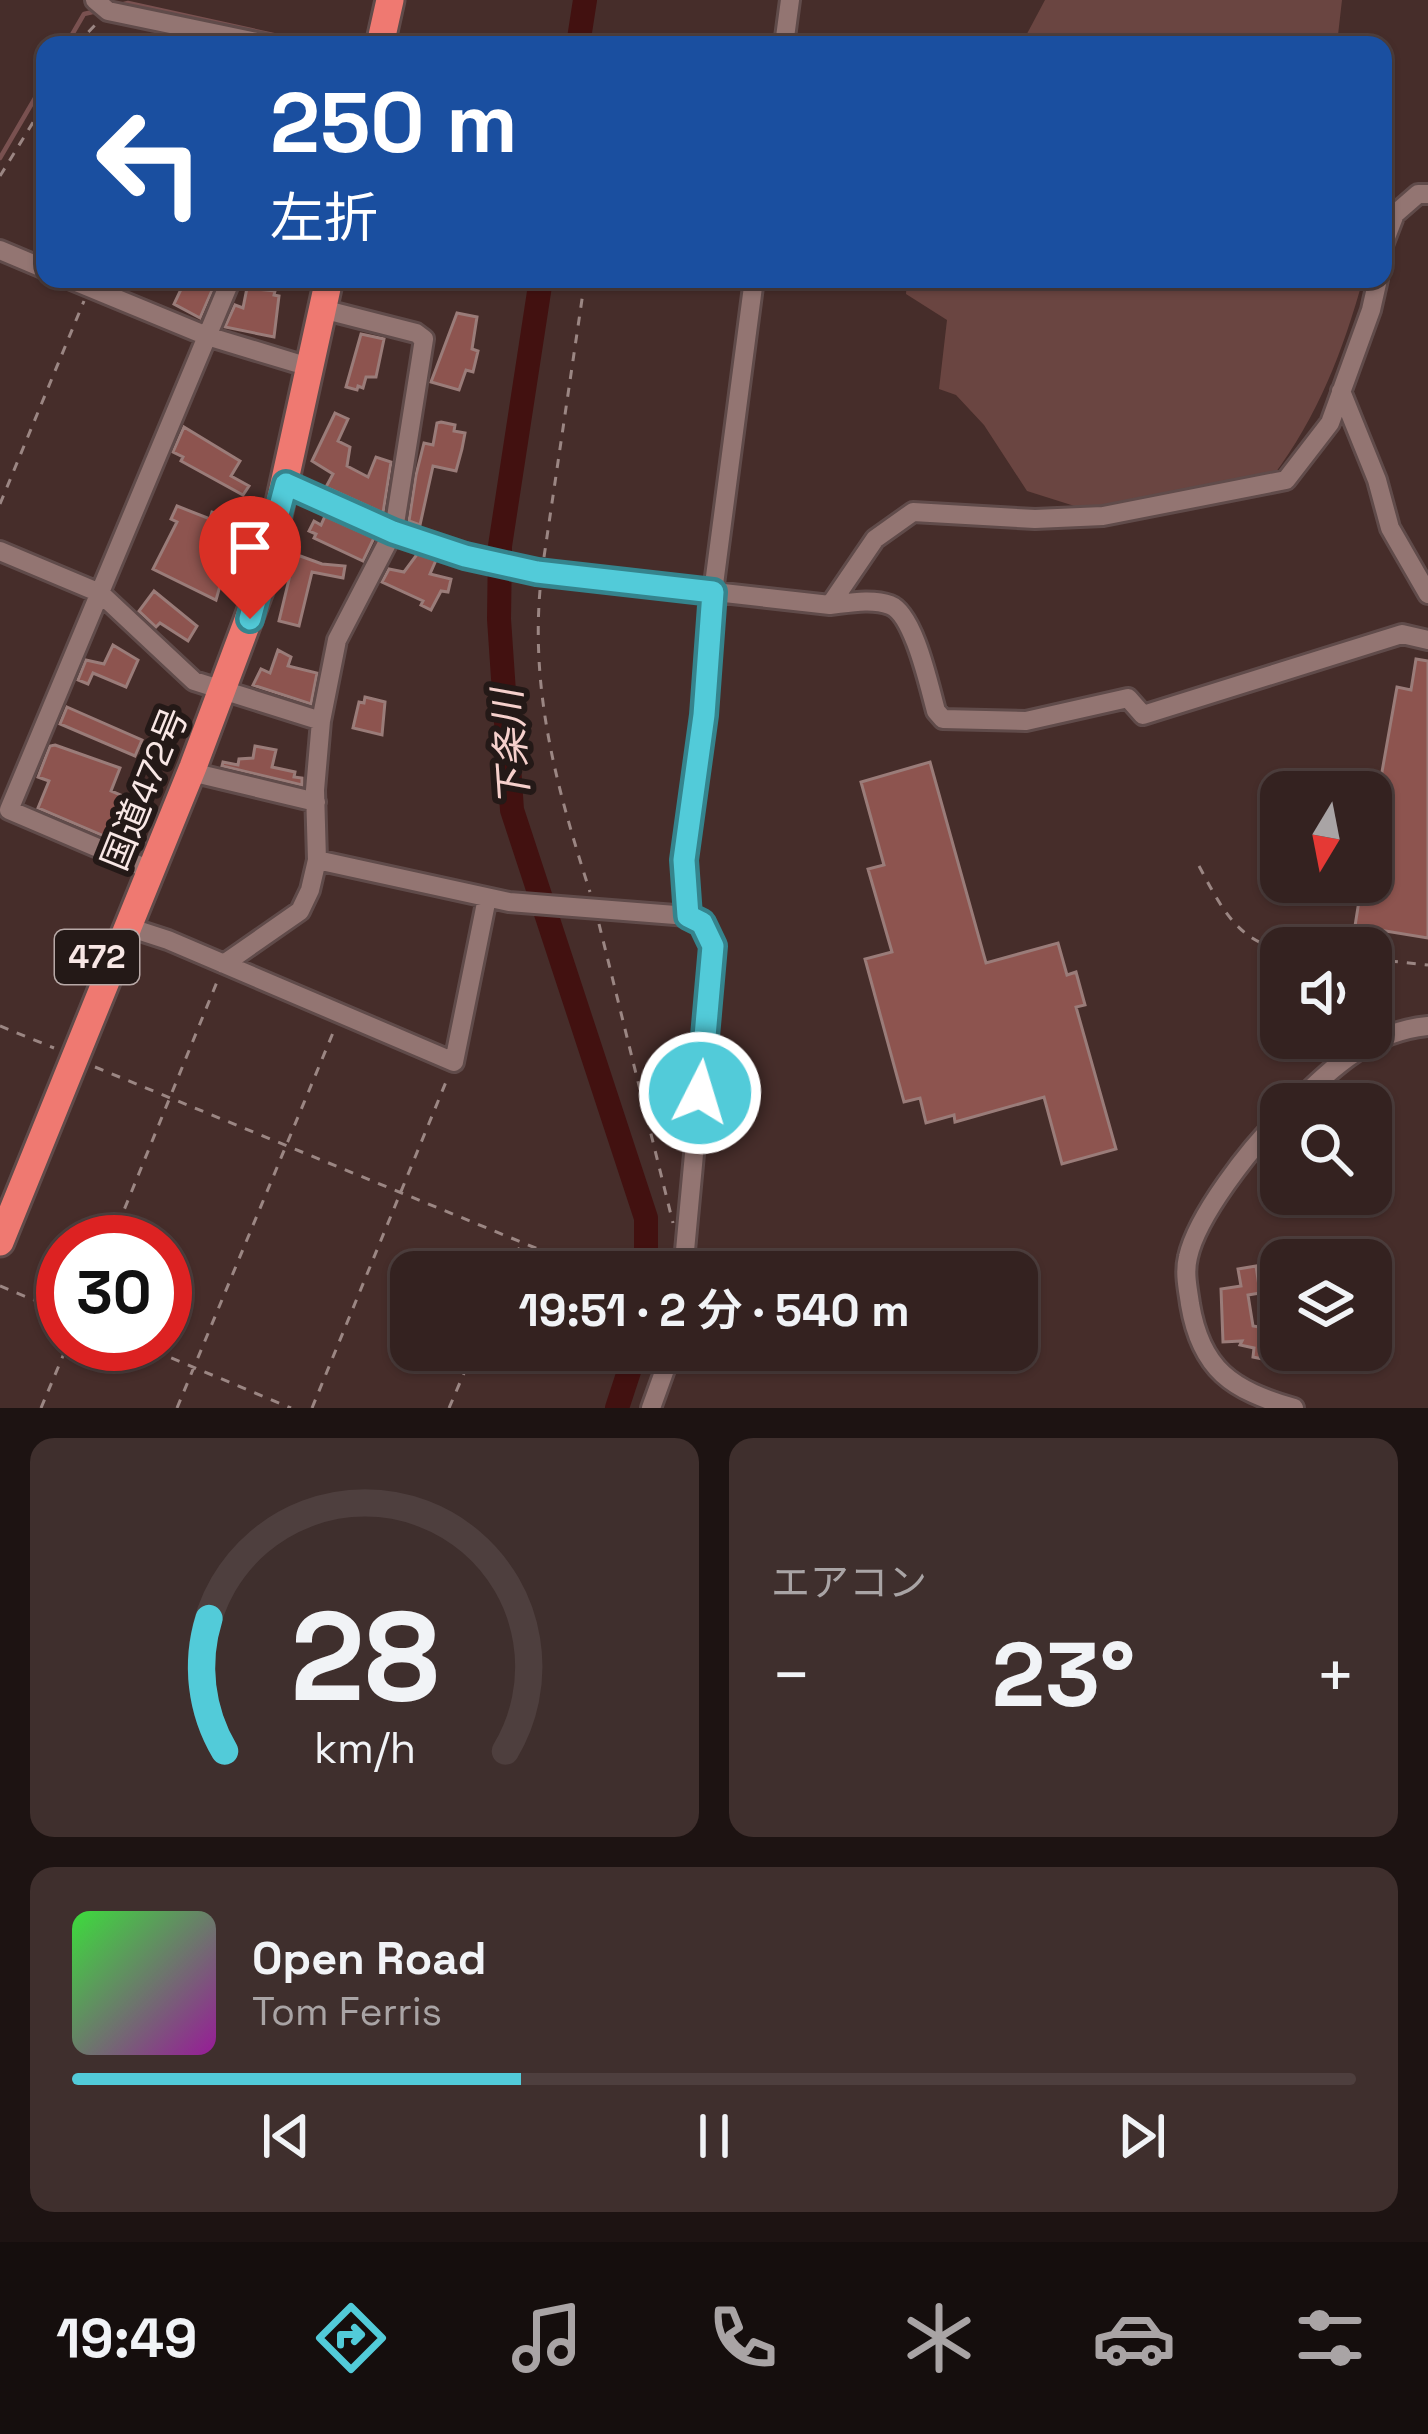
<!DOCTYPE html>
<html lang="ja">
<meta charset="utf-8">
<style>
:root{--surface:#342220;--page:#3f2f2d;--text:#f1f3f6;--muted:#a9a4a5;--line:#4e3f3e;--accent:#52cbd9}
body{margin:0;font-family:"Space Grotesk","Noto Sans JP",sans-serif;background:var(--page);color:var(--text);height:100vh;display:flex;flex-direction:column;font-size:45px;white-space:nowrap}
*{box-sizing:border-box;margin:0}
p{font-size:39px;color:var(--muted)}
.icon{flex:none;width:66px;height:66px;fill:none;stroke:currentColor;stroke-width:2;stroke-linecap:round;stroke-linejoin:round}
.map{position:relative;height:1408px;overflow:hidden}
.drawer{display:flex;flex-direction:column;gap:30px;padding:30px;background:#1d1312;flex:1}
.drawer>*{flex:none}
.hud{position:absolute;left:36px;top:36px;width:1356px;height:252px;border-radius:24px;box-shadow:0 3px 9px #0004,0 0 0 3px var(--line);background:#1a4fa0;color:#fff;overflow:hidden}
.needle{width:78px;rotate:190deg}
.fabs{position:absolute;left:1260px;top:771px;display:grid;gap:24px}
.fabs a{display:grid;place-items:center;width:132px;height:132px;border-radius:24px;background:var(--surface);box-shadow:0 3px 9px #0004,0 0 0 3px var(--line);font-size:60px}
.speed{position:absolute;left:36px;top:1215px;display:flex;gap:24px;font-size:60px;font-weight:700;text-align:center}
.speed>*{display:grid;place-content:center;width:156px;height:156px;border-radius:50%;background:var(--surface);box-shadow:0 3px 9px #0004,0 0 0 3px var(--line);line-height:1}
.speed .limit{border:18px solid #d22;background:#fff;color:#111}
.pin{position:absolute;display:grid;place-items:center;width:102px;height:102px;color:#fff;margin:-123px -51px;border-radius:50% 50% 50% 0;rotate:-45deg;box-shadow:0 0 12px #0007}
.pin .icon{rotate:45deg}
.me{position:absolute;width:132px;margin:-66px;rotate:5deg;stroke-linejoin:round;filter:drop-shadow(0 0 9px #0008)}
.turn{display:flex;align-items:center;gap:42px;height:252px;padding:0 36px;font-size:54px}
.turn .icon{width:156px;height:156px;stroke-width:2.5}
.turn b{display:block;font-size:84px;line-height:102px}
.big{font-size:90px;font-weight:600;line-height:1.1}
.drawer .card{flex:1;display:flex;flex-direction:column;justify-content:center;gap:18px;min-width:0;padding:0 42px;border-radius:24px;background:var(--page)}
.drawer .dial{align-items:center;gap:0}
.dial svg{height:312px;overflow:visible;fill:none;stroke:var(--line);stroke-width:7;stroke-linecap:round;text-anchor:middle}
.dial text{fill:var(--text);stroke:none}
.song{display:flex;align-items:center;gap:36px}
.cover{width:144px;height:144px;border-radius:18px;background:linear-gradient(135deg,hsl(120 70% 55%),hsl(300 70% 35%))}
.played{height:12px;border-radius:6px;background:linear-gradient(90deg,var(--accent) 35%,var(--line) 35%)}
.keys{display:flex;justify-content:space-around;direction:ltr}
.heat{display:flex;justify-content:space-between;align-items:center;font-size:66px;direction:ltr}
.drawer .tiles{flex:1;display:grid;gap:30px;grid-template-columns:1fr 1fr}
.card:last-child{grid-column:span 2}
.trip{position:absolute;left:390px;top:1251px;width:648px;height:120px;border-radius:24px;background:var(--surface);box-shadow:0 3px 9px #0004,0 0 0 3px var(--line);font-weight:600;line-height:120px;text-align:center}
.tab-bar{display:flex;height:192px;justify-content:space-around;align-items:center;background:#150e0d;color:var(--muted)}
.tab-bar .icon{width:84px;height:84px}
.tab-bar .active{color:var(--accent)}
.tab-bar b{font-size:54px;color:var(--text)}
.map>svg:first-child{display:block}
.green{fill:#6a4541}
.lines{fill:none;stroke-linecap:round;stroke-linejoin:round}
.stream{stroke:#795150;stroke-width:4.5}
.river{stroke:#421110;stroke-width:24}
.building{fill:#8d544f;stroke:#9a7c79;stroke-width:3}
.minor-casing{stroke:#604b4a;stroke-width:24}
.highway-casing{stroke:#604b4a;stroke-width:33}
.path{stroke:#9b8683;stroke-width:3;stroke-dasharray:9 9;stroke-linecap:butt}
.minor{stroke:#937572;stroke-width:18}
.highway{stroke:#ef7971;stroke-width:27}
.route-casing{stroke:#35848d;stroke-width:30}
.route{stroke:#52cbd9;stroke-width:21}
.labels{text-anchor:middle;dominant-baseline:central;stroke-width:12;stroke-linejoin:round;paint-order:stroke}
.shield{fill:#241917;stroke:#b8a9a7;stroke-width:3}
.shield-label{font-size:33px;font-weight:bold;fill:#f8e7e5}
.street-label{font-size:36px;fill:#f8e7e5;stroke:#241917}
.water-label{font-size:39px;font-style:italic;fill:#f6d0cc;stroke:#241917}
</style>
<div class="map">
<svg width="1428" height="1408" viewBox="0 0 1428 1408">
<rect width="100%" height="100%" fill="#462d2a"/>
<path class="green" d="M1045,0H1342L1338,35L1353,45H1021Z
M907,279H1363C1343,351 1318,416 1273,476L1084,509L1027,491L984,425L956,395L939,389L947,320L906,294Z"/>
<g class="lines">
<path class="stream" d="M120,5L128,3L319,45
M66,45L84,14L97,11
M0,158L45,81"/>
<path class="river" d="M578,45L585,0
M541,279L500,546L499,619L512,810L646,1218V1272
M617,1408L636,1350"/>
</g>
<path class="building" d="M184,283L198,289L201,283L213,288L200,318L174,304Z
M247,288L275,291L274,295L279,296L274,337L225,327L235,305L243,308Z
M457,313L477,317L472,349L478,351L473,372L466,370L459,390L431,382Z
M361,334L384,339L376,377H366L363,388L358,386L357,390L346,387Z
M335,413L348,419L338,441L350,447L347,466L368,477L376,457L391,462L383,513L326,487L333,474L312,461Z
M441,422L455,425L454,431L465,433L462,449L456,471L433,466L420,525L409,521L416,475L424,443L433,445L437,423Z
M184,427L240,461L231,476L249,486L243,495L181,461L183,457L173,452Z
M177,506L210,519L212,512L239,519L216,600L153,569L177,522L171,519Z
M325,516L374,538L363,561L314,538L316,534L309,531L314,521L321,525Z
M292,553L322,564L345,566L343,578L312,572L299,626L279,621L291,571L286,569Z
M418,553L436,560L430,574L451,579L448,592L441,591L431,610L421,605L423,601L382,582L389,569L404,572Z
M154,591L197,626L188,641L160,623L156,627L139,611Z
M113,645L138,660L126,687L93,673L88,684L78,680L86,660L104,664Z
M278,650L291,657L288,666L317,673L311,704L253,685L261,669L270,673Z
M1416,659L1428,661V938L1355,926L1362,882H1371V834L1397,687L1411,690Z
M365,697L385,702L382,735L353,728L359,702L364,703Z
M67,707L142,740L135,756L60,724Z
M55,745L120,768L111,791L123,796L106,837L38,808L49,781L38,777L50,746Z
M255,746L276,750L272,767L295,772L294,777L302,778V785L222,766L223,762L238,765L239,759L253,758Z
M930,762L986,963L1058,943L1067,975L1076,972L1085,1005L1076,1007L1116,1149L1062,1164L1044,1097L955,1122L954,1115L926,1123L920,1098L904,1102L865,959L892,952L868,869L884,865L861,782Z
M1256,1266L1260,1293L1248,1295L1253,1326L1265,1328L1261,1348L1269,1349L1267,1360L1253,1357L1254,1348L1240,1345L1242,1341L1223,1342L1221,1289L1241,1286L1238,1269Z"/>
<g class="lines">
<g class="minor-casing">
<path id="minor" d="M95,0L108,11L271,45
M784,45L790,0
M1383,245L1395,214L1418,194H1428
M0,250L45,269
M69,279L207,336L296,363
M1341,391L1377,480L1390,528L1428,594
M287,485L393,532
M394,530L465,556L537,572L830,605C848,603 872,598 890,605C914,614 929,686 936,711L943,719L1026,721L1128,698L1143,715L1402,634L1428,640
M0,551L100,593L194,681L321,721
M830,605L875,539L913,512L1035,519L1103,516L1286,480L1330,423L1371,310L1378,279
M191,772L316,802
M317,860L509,902L688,916C706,926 713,940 712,961L683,1272
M152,871L9,810L231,279
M688,916L684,860L704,715L713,592L754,279
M128,927L168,940L454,1062L487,898
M224,964L300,911L310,890L317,860L315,790L321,721L337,640L394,530L424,339L416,333L322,309
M1295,1104C1335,1065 1370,1032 1428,1026
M1281,1118C1250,1148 1197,1216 1188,1257C1184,1273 1188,1289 1190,1304C1201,1370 1232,1390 1294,1408
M651,1408L672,1350"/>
</g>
<g class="highway-casing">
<path id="highway" d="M380,45L390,0
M0,1242L193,767L263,580L329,279"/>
</g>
<path class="path" d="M76,45L96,24
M0,176L45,103
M0,504L84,301
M544,557L585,279
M540,590C531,696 558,792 590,892
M1199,866C1219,903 1236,941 1281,949
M599,924L673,1223
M1371,959L1428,965
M0,1026L54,1048
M95,1067L577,1265
M111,1242L219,977
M508,1272L521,1244
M0,1286L63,1312
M138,1344L291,1408
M41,1408L68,1344
M177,1408L335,1028
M312,1408L448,1077
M449,1408L474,1350"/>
<use href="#minor" class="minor"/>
<use href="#highway" class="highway"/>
</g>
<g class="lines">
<g class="route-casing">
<path id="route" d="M250,619L286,484L393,532L465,556L537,572L713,592L704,715L684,860L688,916L702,923L713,946L700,1093"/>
</g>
<use href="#route" class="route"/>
</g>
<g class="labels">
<rect class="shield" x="55" y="930" width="84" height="54" rx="9"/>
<g class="shield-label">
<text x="97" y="957">472</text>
</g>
<g class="street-label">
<text transform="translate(145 789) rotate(-68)">国道472号</text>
</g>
<g class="water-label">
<text transform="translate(511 748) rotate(-94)">下条川</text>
</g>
</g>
</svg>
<div class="fabs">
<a><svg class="needle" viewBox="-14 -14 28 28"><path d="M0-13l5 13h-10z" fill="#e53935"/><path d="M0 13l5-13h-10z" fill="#a9a4a5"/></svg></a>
<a><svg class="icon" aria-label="sound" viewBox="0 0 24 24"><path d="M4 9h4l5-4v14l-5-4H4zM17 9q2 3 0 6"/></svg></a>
<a><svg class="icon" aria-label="search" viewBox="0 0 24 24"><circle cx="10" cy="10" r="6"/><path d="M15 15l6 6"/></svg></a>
<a><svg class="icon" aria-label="layers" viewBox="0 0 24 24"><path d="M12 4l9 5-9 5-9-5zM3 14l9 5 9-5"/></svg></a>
</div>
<div class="speed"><div class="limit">30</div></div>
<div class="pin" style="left:250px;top:619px;background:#d93025"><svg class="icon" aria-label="arrive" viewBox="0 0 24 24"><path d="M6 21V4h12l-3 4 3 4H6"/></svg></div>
<svg class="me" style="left:700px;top:1093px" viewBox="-20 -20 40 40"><circle r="17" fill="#52cbd9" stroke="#fff" stroke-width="3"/><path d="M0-11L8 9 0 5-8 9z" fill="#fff"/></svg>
<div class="trip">19:51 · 2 分 · 540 m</div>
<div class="hud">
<div class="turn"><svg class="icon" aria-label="left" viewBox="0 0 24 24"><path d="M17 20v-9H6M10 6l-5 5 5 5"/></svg><div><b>250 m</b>左折</div></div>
</div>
</div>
<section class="drawer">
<div class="tiles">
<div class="card dial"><svg viewBox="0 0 100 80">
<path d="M14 69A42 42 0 1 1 86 69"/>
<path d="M14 69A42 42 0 0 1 10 35" stroke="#52cbd9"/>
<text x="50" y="56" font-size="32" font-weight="700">28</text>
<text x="50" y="72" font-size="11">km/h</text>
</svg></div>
<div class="card"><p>エアコン</p>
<div class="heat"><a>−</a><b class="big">23°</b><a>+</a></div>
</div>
<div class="card">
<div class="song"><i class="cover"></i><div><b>Open Road</b><p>Tom Ferris</p></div></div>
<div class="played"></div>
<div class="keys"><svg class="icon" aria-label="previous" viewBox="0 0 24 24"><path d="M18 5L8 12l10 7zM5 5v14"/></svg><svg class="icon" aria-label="pause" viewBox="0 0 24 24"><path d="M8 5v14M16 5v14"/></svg><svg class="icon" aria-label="next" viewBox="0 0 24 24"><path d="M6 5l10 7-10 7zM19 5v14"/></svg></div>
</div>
</div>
</section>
<nav class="tab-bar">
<b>19:49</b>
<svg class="icon active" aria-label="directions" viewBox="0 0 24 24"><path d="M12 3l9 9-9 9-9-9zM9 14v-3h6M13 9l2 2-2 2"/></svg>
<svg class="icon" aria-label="music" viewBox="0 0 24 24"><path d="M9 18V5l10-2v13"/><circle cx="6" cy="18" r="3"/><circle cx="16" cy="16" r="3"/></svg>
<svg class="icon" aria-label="phone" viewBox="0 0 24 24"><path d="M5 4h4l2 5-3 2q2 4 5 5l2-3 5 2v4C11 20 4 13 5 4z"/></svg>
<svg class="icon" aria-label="climate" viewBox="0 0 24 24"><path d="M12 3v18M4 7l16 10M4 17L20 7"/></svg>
<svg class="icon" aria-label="car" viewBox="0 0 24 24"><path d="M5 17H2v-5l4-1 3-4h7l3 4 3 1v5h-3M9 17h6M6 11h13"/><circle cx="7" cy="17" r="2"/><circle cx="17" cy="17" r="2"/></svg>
<svg class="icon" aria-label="filters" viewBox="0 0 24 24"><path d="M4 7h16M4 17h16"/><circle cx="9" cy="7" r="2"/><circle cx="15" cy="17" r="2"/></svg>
</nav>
